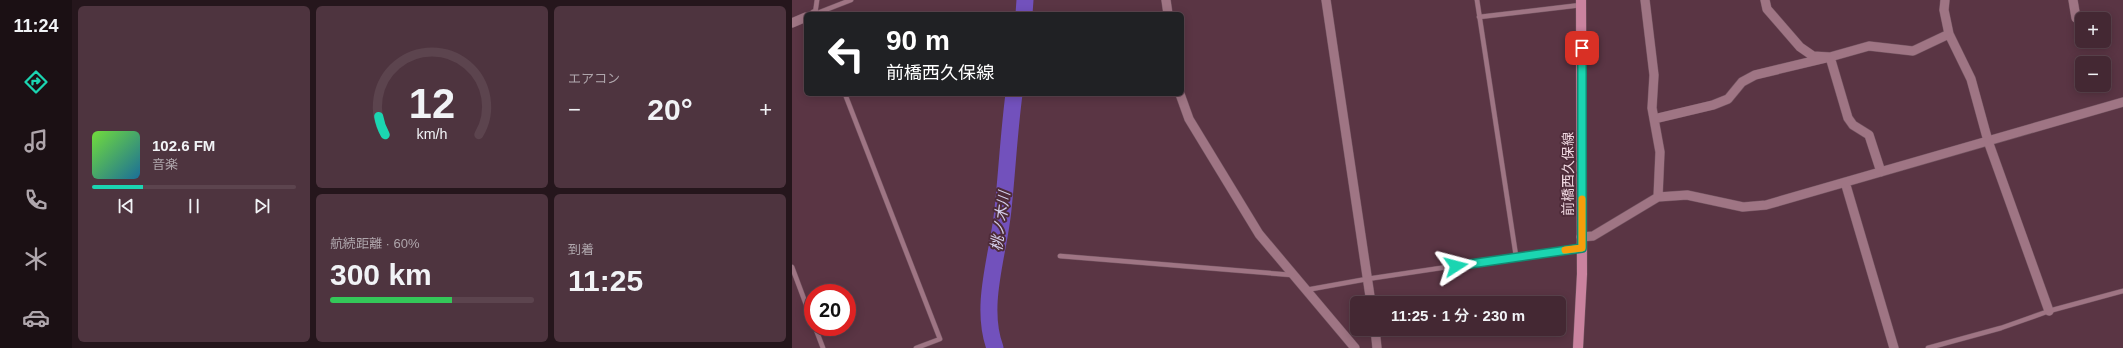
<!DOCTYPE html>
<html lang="ja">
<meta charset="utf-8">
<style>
:root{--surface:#442833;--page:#4e343f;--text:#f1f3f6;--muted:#afa6ac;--line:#5c444e;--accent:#1bd5b1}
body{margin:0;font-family:Helvetica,"Noto Sans JP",sans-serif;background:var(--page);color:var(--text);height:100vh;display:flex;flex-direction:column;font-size:15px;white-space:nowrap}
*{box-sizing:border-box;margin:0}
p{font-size:13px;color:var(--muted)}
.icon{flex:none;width:22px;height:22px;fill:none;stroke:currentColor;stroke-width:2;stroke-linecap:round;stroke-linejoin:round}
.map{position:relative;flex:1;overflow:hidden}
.details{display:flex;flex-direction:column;gap:6px;padding:6px;background:#25161c;width:720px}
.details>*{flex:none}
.hud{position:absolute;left:12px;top:12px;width:380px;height:84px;border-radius:6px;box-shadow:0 2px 10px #0003,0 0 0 1px var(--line);background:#202124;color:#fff;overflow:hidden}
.controls{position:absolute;left:1283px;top:12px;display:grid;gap:8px}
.controls a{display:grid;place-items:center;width:36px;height:36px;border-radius:6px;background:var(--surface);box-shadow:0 2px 10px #0003,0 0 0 1px var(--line);font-size:20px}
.speed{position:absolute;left:12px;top:284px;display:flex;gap:8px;font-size:20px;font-weight:700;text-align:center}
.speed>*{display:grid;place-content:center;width:52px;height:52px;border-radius:50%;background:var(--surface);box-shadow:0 2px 10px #0003,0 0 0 1px var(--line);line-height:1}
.speed .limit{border:6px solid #d22;background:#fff;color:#111}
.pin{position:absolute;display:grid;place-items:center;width:34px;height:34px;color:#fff;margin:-17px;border-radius:8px;box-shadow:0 2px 6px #0006}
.me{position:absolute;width:44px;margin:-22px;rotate:81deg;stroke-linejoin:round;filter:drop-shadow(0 0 3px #0008)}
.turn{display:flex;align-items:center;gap:14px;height:84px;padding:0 16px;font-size:18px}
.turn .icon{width:52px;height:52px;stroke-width:2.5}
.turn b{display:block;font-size:28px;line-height:34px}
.big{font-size:30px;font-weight:600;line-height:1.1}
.details .tile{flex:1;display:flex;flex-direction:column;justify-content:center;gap:6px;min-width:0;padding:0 14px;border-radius:6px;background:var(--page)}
.details .dial{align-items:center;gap:0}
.dial svg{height:104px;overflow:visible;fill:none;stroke:var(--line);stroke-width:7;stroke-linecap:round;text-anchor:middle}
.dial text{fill:var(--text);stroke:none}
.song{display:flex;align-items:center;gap:12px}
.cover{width:48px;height:48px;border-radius:6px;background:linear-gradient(135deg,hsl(100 70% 55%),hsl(200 70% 35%))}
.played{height:4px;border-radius:2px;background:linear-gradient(90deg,var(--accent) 25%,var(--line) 25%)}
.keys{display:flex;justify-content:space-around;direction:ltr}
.heat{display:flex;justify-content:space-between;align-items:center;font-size:22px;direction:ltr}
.charge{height:6px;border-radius:3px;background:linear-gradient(90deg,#34c759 60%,var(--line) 0)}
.details .tiles{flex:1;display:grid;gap:6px;grid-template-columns:repeat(3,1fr)}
.tile:first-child{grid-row:span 2}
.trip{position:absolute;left:558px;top:296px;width:216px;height:40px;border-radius:6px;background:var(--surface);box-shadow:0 2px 10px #0003,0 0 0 1px var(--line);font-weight:600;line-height:40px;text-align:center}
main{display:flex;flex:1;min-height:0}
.tab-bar{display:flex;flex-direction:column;width:72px;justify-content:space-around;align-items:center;background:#1b1014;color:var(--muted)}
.tab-bar .icon{width:28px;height:28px}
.tab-bar .on{color:var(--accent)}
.tab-bar b{font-size:18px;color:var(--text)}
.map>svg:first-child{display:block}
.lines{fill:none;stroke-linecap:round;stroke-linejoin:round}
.river{stroke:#7251bc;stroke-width:17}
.lane-casing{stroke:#735460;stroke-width:5.5}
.street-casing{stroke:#735460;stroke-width:10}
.primary-casing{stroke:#735460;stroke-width:11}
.lane{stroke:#9f7584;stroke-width:4.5}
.street{stroke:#9f7584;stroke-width:9}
.primary{stroke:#ca839f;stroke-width:10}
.route-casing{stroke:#128a73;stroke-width:10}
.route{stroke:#1bd5b1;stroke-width:7}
.slow{stroke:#f59e0b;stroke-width:7}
.labels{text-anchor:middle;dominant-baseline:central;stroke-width:4;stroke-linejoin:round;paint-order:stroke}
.street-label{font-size:14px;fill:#eed6df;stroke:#4e2b39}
.water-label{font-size:15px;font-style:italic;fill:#d4cfeb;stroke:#4e2b39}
</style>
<main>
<nav class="tab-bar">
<b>11:24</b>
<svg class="icon on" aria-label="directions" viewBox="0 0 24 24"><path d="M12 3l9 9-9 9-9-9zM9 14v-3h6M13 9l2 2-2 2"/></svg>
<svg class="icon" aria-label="music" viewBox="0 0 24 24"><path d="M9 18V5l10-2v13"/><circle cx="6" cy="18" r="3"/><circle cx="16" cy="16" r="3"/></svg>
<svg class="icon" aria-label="phone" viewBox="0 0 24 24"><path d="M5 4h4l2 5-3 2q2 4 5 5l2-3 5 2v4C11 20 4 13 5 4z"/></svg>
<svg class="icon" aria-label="climate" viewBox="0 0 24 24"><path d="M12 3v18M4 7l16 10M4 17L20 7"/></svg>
<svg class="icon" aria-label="car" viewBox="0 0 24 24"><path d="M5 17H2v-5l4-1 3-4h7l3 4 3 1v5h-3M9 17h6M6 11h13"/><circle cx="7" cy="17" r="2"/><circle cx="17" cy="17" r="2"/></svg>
</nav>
<section class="details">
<div class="tiles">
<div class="tile">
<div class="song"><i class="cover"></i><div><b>102.6 FM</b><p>音楽</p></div></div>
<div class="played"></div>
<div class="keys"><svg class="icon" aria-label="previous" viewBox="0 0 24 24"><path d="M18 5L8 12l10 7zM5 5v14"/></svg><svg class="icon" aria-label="pause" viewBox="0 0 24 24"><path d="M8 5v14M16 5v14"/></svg><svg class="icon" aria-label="next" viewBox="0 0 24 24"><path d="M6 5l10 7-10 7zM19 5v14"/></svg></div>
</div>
<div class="tile dial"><svg viewBox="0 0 100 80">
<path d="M14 69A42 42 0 1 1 86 69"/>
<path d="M14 69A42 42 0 0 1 9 55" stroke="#1bd5b1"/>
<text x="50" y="56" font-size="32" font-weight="700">12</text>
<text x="50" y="72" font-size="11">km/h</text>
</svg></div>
<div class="tile"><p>エアコン</p>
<div class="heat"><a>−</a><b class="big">20°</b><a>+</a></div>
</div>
<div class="tile"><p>航続距離 · 60%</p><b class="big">300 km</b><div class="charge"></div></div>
<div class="tile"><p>到着</p><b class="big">11:25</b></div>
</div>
</section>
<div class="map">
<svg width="1331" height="348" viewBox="0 0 1331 348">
<rect width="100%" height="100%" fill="#5a3544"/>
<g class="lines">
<path class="river" d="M232,14L233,0
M203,348C187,305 207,253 211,209C215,171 217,132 222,94"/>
<g class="lane-casing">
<path id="lane" d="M685,0L724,256
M23,14L59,0
M23,14L25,0
M687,17L789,5
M53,94L148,339L124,348
M268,256L500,275
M0,267L21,323
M514,290L575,279L790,247
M23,327L31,348
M1136,348L1209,328L1257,311L1331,291"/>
</g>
<g class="street-casing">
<path id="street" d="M374,0L376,14
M534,0L579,303
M853,0L862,75L860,108L868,152L866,197
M973,0L975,9L1008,47L1021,56L1038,57L1077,46L1121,51L1157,34
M1153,0L1152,10L1157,34L1179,79L1196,141L1257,311
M1281,0L1284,18
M22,14H23
M0,23L14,17
M388,94L397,119L467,234L563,348
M862,119L921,105L936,99L950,82L963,75L1038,57L1056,118L1061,125L1077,135L1089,172
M1053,182L1102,348
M789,237L801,236L866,197L895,195L951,207L974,205L1331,102
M583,329L585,348"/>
</g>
<g class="primary-casing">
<path id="primary" d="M786,348L790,274L789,0"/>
</g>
<use href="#lane" class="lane"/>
<use href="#street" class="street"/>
<use href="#primary" class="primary"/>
</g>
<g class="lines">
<g class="route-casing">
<path id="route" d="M664,266L790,248V48"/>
</g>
<use href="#route" class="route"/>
<path class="slow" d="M773,250L790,248V199"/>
</g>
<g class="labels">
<g class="street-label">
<text transform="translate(776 174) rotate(-90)">前橋西久保線</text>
</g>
<g class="water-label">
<text transform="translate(208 221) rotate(-82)">桃ノ木川</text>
</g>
</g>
</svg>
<div class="controls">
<a>+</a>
<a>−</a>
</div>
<div class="speed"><div class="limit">20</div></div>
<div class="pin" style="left:790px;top:48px;background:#d93025"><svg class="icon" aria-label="arrive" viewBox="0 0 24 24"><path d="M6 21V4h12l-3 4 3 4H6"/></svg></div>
<svg class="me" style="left:664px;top:266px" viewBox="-20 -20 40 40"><path d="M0-17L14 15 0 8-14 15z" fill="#1bd5b1" stroke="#fff" stroke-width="4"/></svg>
<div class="trip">11:25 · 1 分 · 230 m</div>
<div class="hud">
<div class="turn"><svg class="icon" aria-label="left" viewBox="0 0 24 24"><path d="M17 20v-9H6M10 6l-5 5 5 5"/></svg><div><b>90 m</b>前橋西久保線</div></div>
</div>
</div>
</main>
